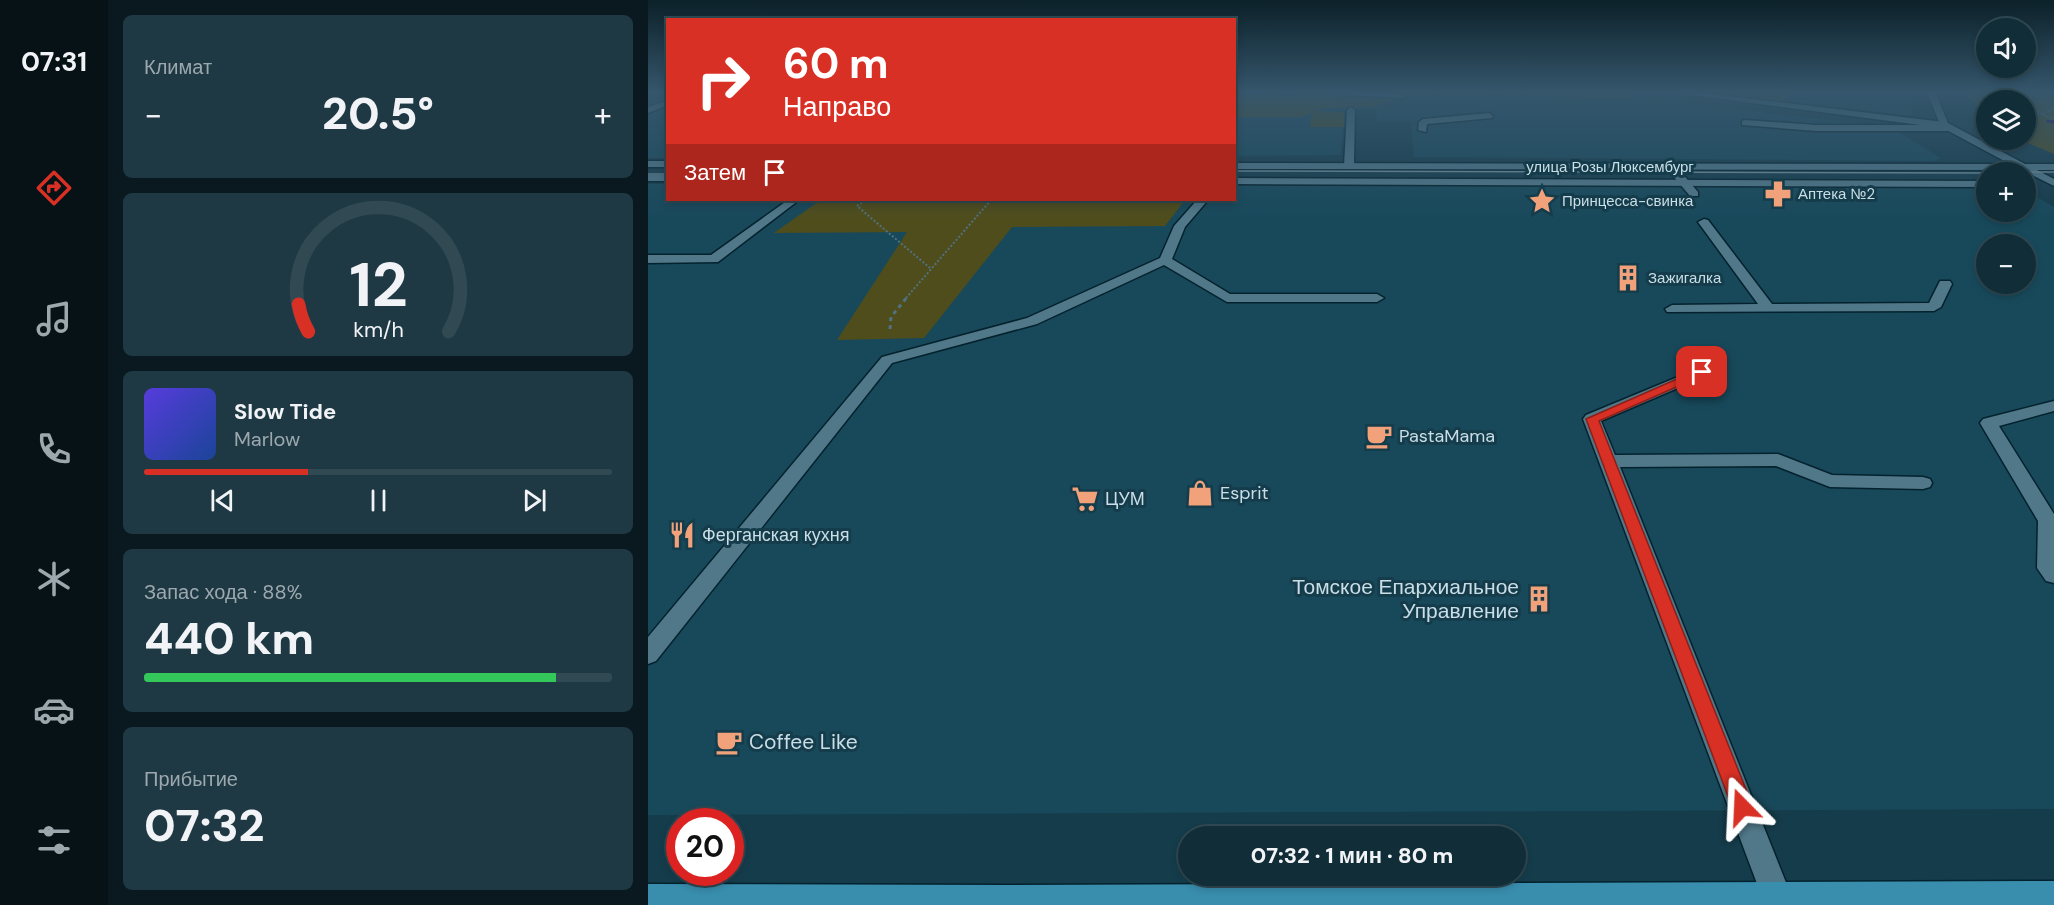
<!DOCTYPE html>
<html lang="ru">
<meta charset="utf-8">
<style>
:root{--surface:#102d38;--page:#1e3943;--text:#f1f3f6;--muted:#9ca8ae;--line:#304953;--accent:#d93025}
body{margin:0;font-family:"DM Sans",sans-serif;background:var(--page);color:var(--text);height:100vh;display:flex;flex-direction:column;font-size:22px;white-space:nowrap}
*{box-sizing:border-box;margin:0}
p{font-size:20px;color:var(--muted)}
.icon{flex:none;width:33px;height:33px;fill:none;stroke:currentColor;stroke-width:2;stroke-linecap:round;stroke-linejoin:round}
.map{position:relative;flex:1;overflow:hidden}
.drawer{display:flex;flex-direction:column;gap:15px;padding:15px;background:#09191f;width:540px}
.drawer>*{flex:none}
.hud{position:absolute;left:18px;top:18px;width:570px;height:183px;border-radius:0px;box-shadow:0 3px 9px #0003,0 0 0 2px var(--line);background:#d93025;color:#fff;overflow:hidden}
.fabs{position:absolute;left:1328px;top:18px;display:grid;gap:12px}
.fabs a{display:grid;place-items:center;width:60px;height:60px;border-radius:50%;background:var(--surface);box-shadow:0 3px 9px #0003,0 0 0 2px var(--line);font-size:30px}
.speed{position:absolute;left:18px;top:808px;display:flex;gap:12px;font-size:30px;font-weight:700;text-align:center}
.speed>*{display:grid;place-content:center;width:78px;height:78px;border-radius:50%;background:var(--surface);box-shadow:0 3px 9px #0003,0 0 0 2px var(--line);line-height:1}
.speed .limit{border:9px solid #d22;background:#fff;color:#111}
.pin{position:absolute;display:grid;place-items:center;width:51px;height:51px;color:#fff;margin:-26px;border-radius:12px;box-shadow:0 3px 9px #0006}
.me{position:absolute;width:66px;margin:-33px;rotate:339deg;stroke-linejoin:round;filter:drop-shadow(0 0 4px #0008)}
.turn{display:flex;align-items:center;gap:21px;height:126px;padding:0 18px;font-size:27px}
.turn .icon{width:78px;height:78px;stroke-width:2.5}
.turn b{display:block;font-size:42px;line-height:51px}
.then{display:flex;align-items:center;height:57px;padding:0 18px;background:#0003;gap:12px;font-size:22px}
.big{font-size:45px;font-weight:800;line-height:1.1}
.drawer .widget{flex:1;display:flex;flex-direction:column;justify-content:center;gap:9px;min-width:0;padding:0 21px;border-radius:9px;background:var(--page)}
.drawer .dial{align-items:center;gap:0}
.dial svg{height:156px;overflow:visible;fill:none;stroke:var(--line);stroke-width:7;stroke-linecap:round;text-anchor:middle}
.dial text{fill:var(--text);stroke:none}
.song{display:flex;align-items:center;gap:18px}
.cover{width:72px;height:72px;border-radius:9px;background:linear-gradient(135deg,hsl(250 70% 55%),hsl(220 70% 35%))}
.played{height:6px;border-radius:3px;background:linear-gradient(90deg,var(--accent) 35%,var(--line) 35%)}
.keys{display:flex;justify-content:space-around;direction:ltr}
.heat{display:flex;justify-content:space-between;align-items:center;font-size:33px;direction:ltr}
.charge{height:9px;border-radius:4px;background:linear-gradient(90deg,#34c759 88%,var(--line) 0)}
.trip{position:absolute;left:530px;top:826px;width:348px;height:60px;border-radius:30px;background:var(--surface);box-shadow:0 3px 9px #0003,0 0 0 2px var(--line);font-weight:800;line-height:60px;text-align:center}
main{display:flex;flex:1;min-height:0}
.tab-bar{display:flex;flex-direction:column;width:108px;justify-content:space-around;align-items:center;background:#061216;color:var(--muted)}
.tab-bar .icon{width:42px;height:42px}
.tab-bar .on{color:var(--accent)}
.tab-bar b{font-size:27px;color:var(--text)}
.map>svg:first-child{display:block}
.built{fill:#18495b;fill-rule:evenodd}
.green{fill:#4f4d1c}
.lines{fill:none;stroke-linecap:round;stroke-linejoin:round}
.stream{fill:#250e5d;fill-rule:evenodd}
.lane-casing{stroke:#04222d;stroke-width:3}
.street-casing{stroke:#04222d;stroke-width:3}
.secondary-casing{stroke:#04222d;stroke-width:3}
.primary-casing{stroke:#04222d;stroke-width:3}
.path-far1{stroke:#51727f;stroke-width:2;stroke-dasharray:2 2;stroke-linecap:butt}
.path{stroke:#51727f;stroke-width:3;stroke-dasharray:4 4;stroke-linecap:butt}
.lane{fill:#517889;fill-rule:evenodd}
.street{fill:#517889;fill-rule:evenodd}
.secondary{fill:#517889;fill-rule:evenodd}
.primary{fill:#398eae;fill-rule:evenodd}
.tram{stroke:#718f9b;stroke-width:1.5}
.route{fill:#d93025;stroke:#8d1f18;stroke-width:1.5}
.labels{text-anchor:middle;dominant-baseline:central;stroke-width:6;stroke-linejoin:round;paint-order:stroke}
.far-street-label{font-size:15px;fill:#c9dee7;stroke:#153c4b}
.far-poi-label{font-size:15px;fill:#c9dee7;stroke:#153c4b;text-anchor:start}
.poi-label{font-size:18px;fill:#c9dee7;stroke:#153c4b;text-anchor:start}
.near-poi-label{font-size:21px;fill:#c9dee7;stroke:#153c4b;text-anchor:end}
</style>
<main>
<nav class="tab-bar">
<b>07:31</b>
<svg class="icon on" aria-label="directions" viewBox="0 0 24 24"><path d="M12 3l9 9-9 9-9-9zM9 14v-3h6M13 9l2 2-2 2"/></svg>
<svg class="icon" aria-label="music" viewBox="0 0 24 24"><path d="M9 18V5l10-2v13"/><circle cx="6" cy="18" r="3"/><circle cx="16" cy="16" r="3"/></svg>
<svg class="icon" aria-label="phone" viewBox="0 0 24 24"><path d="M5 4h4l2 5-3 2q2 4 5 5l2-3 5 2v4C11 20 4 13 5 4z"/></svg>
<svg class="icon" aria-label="climate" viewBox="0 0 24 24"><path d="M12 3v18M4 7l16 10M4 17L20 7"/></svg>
<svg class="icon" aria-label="car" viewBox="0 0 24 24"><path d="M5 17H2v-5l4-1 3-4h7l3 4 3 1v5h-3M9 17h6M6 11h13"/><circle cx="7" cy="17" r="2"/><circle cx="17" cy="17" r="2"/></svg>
<svg class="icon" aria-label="filters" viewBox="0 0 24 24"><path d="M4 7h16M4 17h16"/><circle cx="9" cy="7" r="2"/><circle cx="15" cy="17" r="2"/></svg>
</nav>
<section class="drawer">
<div class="widget"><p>Климат</p>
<div class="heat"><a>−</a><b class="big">20.5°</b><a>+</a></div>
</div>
<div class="widget dial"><svg viewBox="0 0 100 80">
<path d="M14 69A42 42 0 1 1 86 69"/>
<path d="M14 69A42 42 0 0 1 9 55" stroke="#d93025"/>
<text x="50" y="56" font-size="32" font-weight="700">12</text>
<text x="50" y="72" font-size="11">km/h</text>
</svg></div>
<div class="widget">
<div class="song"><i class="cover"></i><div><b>Slow Tide</b><p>Marlow</p></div></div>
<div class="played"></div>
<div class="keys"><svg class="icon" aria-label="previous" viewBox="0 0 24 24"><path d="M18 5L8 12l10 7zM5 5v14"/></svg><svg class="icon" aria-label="pause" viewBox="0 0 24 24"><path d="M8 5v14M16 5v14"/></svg><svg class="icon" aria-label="next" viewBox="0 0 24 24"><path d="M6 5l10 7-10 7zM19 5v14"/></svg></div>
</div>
<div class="widget"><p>Запас хода · 88%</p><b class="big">440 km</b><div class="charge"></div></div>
<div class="widget"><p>Прибытие</p><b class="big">07:32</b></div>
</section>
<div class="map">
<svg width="1406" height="905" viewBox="0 0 1406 905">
<rect width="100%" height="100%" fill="#153c4b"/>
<path class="built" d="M0,92H19V158H0Z
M1144,92H1258L1266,116L1144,102Z
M587,93L851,96L1056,103L1119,113L1242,127L1293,158L1286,161L766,157L763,122H729L728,109L695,110L693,155L587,156Z
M0,184H19L20,200H586L587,185L1338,186V212H1377V190L1406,207V809L0,815ZM1338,244H1377V284H1338Z"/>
<path class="green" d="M650,92H982V99L849,95L761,96L725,107L676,108L668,111L696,112V127H662L664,113L653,117H587V96C610,92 632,98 655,95Z
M1046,92H1141L1137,100L1131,101Z
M1318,92H1406V154L1373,140H1377V100H1338V116Z
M180,200H537L517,226L364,227L276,338L189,340L259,232L126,233L167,204Z"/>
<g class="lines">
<path class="stream" d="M1398,120H1406V124L1398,122Z"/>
<g class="lane-casing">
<path id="lane" d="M663,92C682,92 746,88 759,96L755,98L667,94Z
M20,100V105L0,113V107Z
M703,107L707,110L706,166L701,169L696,166L699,110Z
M841,113L845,116L844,118L779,124L778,132L770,130L771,122L775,119Z
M1097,120L1168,125H1303L1307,128L1303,131H1168L1094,125V121Z
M1019,165H1027L1050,192V196H1042L1019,169Z
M140,200H151L70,262L0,263V255H63Z
M549,200H560L537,227L524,259L582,294H729L736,298L729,302H579L516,265L389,324L244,363L8,661L0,664V637L234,357L379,318L512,258L526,226Z
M1056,219L1060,220L1124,304L1281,303L1292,281H1302L1304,284L1293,307L1286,311L1019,312L1017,309L1024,305L1110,304L1050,222Z
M1054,367L1062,372L1060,375L953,421L967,455L1130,454L1184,475L1275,477L1282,479L1284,483L1282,487L1275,489L1182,487L1128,466L972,467L1143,895L1139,905H1117L935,419L938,415Z
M1406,401V411L1351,426L1406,514V583L1398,581L1389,568L1390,521L1332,423L1335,419Z"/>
</g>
<g class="street-casing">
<path id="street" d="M1019,92H1046L1296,122L1300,125L1296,128Z"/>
</g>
<g class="secondary-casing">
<path id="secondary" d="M1279,92H1287L1300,123L1377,164H1406V170H1389L1406,179V186L1374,170L586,169V163L1362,164L1293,127Z
M0,161H20V167H0Z
M0,175H20V181H0Z
M586,178L1338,181V187L586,184Z"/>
</g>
<g class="primary-casing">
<path id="primary" d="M1406,881V905H0V884L352,885Z"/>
</g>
<path class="path-far1" d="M1369,92L1393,114
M1406,109L1393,114L1406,119
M1377,115L1393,114
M217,200L209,206L282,268
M258,298L343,200"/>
<path class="path" d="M242,329L243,317L260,296"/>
<use href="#lane" class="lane"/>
<use href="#street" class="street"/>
<use href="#secondary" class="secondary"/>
<use href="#primary" class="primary"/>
<path class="tram" d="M586,171L1338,173
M1369,172H1406
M0,174H20"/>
</g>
<linearGradient id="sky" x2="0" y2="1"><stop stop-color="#0c2129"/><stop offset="0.42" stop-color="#35566c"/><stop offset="1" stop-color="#35566c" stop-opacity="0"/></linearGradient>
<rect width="1406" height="219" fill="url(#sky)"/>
<path class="route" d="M1054,368L1058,369V374L951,421L1105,807L1102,814L1094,817L1087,814L1084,807L938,419Z"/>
<defs>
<g id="pharmacy-bare" transform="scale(2.07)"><path d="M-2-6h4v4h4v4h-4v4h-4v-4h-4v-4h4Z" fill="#f1a27b" stroke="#153c4b" stroke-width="2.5" paint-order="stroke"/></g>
<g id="sight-bare" transform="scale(2.07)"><path d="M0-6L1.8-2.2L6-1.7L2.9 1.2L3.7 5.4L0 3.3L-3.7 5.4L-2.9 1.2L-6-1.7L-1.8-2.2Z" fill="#f1a27b" stroke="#153c4b" stroke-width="2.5" paint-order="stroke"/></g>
<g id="building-bare" transform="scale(2.07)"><path d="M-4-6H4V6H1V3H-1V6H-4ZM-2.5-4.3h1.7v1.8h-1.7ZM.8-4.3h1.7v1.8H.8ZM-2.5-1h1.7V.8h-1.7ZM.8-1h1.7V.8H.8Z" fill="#f1a27b" stroke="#153c4b" stroke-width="2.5" paint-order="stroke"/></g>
<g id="cafe-bare" transform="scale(2.07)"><path d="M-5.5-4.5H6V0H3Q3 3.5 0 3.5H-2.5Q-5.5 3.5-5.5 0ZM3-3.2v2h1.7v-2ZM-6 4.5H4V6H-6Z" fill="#f1a27b" stroke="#153c4b" stroke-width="2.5" paint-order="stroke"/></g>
<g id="shop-bare" transform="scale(2.07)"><path d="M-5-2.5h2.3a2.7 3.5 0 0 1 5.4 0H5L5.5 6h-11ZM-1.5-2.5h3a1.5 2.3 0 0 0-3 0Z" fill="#f1a27b" stroke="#153c4b" stroke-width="2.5" paint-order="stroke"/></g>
<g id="supermarket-bare" transform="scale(2.07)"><path d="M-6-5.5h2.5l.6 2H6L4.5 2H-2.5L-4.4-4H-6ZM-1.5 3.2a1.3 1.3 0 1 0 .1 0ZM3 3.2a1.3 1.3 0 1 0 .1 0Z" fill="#f1a27b" stroke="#153c4b" stroke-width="2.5" paint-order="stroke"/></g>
<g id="restaurant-bare" transform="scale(2.07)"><path d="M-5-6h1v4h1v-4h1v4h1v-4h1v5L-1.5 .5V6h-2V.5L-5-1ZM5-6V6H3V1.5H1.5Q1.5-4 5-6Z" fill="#f1a27b" stroke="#153c4b" stroke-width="2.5" paint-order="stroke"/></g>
</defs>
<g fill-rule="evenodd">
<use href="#pharmacy-bare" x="1130" y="194"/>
<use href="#sight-bare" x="894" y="201"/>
<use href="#building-bare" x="980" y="278"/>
<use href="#cafe-bare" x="731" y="436"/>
<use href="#shop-bare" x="552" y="493"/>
<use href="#supermarket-bare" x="437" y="499"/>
<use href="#restaurant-bare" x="34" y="535"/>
<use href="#building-bare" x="891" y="599"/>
<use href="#cafe-bare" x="81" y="742"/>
</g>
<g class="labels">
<g class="far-street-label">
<text x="962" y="167">улица Розы Люксембург</text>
</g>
<g class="far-poi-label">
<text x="1150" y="194">Аптека №2</text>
<text x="914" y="201">Принцесса-свинка</text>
<text x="1000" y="278">Зажигалка</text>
</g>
<g class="poi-label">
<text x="751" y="436">PastaMama</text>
<text x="572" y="493">Esprit</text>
<text x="457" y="499">ЦУМ</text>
<text x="54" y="535">Ферганская кухня</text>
</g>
<g class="near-poi-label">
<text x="871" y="587">Томское Епархиальное<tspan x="871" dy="24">Управление</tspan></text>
<text x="101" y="742" text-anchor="start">Coffee Like</text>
</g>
</g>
</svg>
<div class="fabs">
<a><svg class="icon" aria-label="sound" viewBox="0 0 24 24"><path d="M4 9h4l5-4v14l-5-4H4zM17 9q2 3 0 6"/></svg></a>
<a><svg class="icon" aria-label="layers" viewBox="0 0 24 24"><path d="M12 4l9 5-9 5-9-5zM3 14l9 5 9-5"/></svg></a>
<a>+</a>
<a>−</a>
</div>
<div class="speed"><div class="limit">20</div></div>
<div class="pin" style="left:1054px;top:372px;background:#d93025"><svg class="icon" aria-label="arrive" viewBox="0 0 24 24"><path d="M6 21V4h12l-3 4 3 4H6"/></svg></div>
<svg class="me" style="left:1094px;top:807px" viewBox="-20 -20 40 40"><path d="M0-17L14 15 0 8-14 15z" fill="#d93025" stroke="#fff" stroke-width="4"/></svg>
<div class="trip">07:32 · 1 мин · 80 m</div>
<div class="hud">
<div class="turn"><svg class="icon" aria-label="right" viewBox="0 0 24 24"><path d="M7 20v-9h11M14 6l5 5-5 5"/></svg><div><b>60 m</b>Направо</div></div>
<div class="then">Затем<svg class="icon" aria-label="arrive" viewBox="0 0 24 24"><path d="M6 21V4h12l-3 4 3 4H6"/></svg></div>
</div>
</div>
</main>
